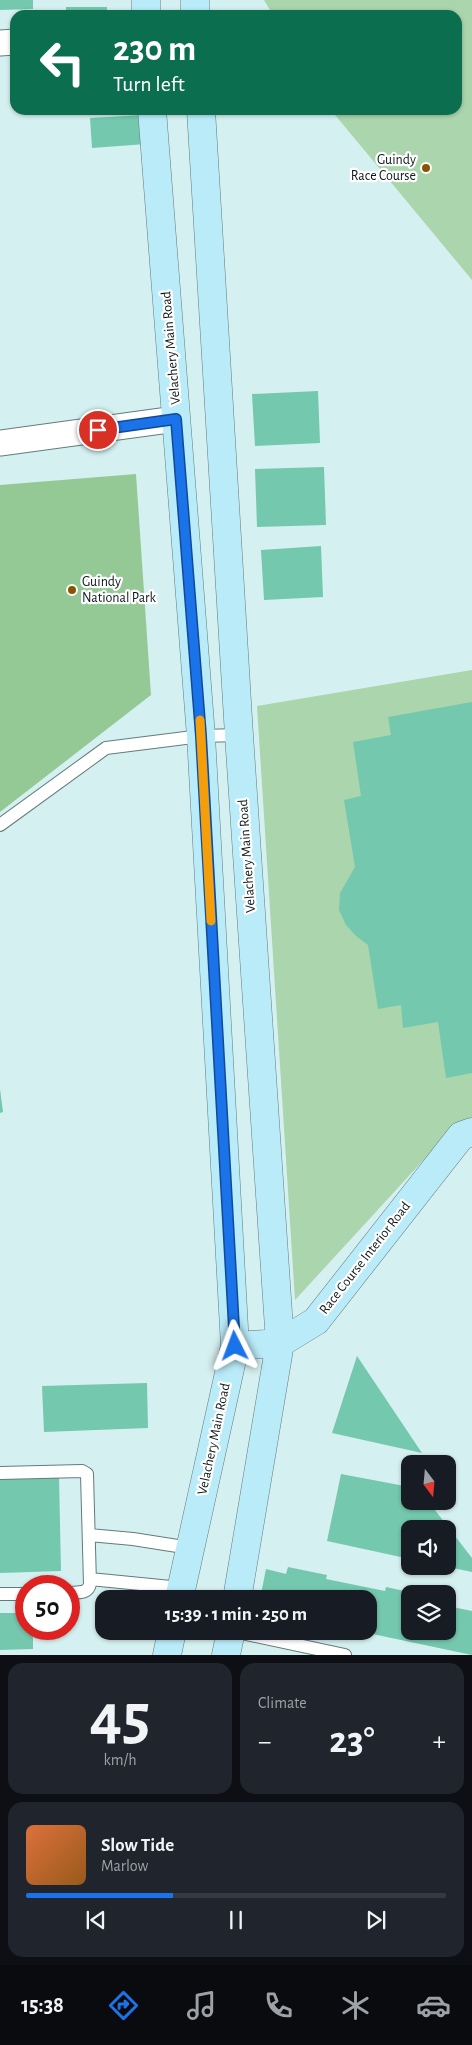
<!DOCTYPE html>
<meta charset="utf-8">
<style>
:root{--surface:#171b24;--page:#20242c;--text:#f1f3f6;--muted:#9ea1a6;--line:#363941;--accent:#1a73e8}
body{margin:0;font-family:"Alegreya Sans",sans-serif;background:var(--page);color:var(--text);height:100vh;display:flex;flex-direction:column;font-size:19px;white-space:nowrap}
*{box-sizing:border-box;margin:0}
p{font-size:16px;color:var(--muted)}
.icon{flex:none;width:28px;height:28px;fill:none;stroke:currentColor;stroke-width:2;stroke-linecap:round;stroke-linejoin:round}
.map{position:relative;height:1655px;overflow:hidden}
.sheet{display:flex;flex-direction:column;gap:8px;padding:8px;background:#0d0f14;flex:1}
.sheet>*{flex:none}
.hud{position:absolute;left:10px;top:10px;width:452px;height:105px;border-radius:15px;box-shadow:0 1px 4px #0004;background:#0b6e4f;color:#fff;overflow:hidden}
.needle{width:32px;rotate:164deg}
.buttons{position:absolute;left:401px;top:1455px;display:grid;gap:10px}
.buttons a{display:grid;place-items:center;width:55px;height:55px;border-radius:10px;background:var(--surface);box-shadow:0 1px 4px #0004;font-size:25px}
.speed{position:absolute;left:15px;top:1575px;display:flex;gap:10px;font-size:25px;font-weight:700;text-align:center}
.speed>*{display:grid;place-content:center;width:65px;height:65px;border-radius:50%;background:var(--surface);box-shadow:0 1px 4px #0004;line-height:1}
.speed .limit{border:8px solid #d22;background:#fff;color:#111}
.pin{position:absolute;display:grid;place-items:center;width:42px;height:42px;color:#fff;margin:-21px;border:2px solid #fff;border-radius:50%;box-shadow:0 1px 5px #0007}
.me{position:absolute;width:55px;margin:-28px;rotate:357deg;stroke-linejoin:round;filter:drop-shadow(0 0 4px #0008)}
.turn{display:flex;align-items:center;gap:18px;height:105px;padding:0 20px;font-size:22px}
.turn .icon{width:65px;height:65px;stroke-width:2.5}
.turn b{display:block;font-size:35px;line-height:42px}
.big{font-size:38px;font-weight:700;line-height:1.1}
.sheet .card{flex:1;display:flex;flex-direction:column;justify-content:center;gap:8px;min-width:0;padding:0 18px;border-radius:15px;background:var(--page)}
.sheet .dial{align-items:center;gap:0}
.dial b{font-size:65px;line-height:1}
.song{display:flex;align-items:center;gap:15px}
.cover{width:60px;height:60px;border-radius:8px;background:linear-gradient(135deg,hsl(20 70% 55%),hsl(30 70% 35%))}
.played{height:5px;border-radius:2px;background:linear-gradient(90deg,var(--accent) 35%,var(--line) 35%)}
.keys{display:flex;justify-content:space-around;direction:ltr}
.heat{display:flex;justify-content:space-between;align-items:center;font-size:28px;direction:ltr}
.sheet .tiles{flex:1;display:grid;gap:8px;grid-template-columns:1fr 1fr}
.card:last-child{grid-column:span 2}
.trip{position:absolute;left:95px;top:1590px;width:282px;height:50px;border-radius:15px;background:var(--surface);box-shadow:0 1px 4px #0004;font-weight:700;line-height:50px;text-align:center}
.dock{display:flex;height:80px;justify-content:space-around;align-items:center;background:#090b0e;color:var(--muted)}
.dock .icon{width:35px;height:35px}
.dock .current{color:var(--accent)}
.dock b{font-size:22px;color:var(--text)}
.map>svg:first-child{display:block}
.green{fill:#abd5ac}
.forest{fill:#94c996}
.building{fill:#74c8ae}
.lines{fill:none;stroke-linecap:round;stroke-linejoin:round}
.lane-casing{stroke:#647b7c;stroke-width:14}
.street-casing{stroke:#647b7c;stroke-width:27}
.secondary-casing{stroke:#647b7c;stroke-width:29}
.lane{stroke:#fff;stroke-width:12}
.street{stroke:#fff;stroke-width:25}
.secondary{stroke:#baebf9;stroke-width:28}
.route-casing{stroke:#114b97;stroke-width:12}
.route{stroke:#1a73e8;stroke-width:9}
.slow{stroke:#f59e0b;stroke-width:9}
.poi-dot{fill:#8a5403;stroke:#fff;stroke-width:2}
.labels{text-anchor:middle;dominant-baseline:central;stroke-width:4.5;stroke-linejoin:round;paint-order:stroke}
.poi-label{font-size:14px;fill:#0f1919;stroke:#fff;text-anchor:end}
.street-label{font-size:14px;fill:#0f1919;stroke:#fff}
</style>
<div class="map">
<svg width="472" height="1655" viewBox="0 0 472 1655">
<rect width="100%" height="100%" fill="#d5f0f0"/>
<path class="green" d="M264,0H472V280L331,110H458V15H273Z
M472,670V1117L451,1130L295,1300L257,706Z"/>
<path class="forest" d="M136,474L151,695L0,812V485Z"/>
<path class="building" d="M0,0H33V9L0,10Z
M66,7H107V15H66Z
M53,110H86V112H53Z
M144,115L146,144L92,148L90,118Z
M318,391L320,443L255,446L252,394Z
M324,467L326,525L257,527L255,469Z
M321,546L323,597L264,600L261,550Z
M472,702V1073L446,1078L438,1022L403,1028L401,1005L378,1009L368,945L356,936L346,925L339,910L340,893L355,867L344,800L361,796L353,742L391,735L388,717Z
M0,1089L3,1112L0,1113Z
M357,1356L422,1453L332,1433Z
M147,1383L148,1428L44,1432L42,1386Z
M341,1474L410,1487V1501H428L472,1558V1572L448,1567V1529H410V1559L327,1541Z
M59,1476L61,1571L0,1573V1478Z
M288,1567L327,1575L326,1579L385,1591L386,1587L414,1593L410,1594V1631H448V1606L472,1611V1655L363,1632L369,1631V1599H260L266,1569L286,1574Z
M0,1613H26V1629H33V1649L0,1650Z"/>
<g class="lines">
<g class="lane-casing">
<path id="lane" d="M0,825L106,748L201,736L239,735
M0,1473L82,1471L87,1474L90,1584C88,1594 78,1592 69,1593
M89,1535L133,1539L190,1548
M90,1579L181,1588
M0,1594H26
M232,1631L345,1655"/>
</g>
<g class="street-casing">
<path id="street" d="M0,43L15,42
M0,443L176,419"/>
</g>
<g class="secondary-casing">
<path id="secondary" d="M146,0V15
M195,0V15
M152,110L201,736L235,1346L179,1599
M201,110L239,735L280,1343L237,1599
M235,1346L280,1343L316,1321L461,1136L472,1132
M167,1655L172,1631
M226,1655L231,1631"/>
</g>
<use href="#lane" class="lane"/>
<use href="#street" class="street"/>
<use href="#secondary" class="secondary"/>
</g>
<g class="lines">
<g class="route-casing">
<path id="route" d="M98,430L176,419L201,736L235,1346"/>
</g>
<use href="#route" class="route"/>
<path class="slow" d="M200,720L211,921"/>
</g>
<g class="poi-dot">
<circle cx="426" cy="168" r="5"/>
<circle cx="72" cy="590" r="5"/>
</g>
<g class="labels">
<g class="poi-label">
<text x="416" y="160">Guindy<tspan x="416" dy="16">Race Course</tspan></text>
<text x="82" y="582" text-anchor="start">Guindy<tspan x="82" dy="16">National Park</tspan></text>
</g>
<g class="street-label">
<text transform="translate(171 348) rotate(-95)">Velachery Main Road</text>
<text transform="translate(247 856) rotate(-94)">Velachery Main Road</text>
<text transform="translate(365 1258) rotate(-52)">Race Course Interior Road</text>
<text transform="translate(214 1439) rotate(-78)">Velachery Main Road</text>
</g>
</g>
</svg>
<div class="buttons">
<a><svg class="needle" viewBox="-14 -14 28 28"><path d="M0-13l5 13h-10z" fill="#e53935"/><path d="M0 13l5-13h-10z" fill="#9ea1a6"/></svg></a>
<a><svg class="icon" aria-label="sound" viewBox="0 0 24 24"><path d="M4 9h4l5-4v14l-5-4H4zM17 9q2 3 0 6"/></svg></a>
<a><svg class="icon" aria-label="layers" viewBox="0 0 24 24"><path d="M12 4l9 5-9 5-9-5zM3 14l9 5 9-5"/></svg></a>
</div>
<div class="speed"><div class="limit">50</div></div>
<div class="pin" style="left:98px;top:430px;background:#d93025"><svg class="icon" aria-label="arrive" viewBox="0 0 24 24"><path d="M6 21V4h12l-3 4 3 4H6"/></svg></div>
<svg class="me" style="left:235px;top:1346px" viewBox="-20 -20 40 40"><path d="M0-17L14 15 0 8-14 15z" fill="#1a73e8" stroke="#fff" stroke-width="4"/></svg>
<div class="trip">15:39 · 1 min · 250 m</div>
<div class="hud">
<div class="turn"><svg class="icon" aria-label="left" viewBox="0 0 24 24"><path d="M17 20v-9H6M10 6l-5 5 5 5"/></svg><div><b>230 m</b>Turn left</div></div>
</div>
</div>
<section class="sheet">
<div class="tiles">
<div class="card dial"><b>45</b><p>km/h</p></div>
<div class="card"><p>Climate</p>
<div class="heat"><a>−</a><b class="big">23°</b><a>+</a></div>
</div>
<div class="card">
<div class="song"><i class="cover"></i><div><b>Slow Tide</b><p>Marlow</p></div></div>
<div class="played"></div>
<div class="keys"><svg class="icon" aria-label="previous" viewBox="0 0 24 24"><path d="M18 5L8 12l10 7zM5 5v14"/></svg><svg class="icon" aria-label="pause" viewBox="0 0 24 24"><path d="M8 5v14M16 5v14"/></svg><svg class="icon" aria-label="next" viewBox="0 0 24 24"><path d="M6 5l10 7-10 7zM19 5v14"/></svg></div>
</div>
</div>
</section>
<nav class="dock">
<b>15:38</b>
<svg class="icon current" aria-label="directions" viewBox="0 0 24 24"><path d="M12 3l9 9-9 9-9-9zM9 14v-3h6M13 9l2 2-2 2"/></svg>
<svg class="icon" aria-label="music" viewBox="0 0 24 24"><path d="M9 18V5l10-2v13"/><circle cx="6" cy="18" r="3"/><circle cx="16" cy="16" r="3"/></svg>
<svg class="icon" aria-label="phone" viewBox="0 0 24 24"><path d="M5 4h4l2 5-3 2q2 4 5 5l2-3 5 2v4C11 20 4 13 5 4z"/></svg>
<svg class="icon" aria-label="climate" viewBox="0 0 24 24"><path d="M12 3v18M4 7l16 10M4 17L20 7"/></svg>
<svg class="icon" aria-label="car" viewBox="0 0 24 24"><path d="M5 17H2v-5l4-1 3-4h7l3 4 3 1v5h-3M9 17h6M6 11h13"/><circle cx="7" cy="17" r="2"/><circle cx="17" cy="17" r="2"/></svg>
</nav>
